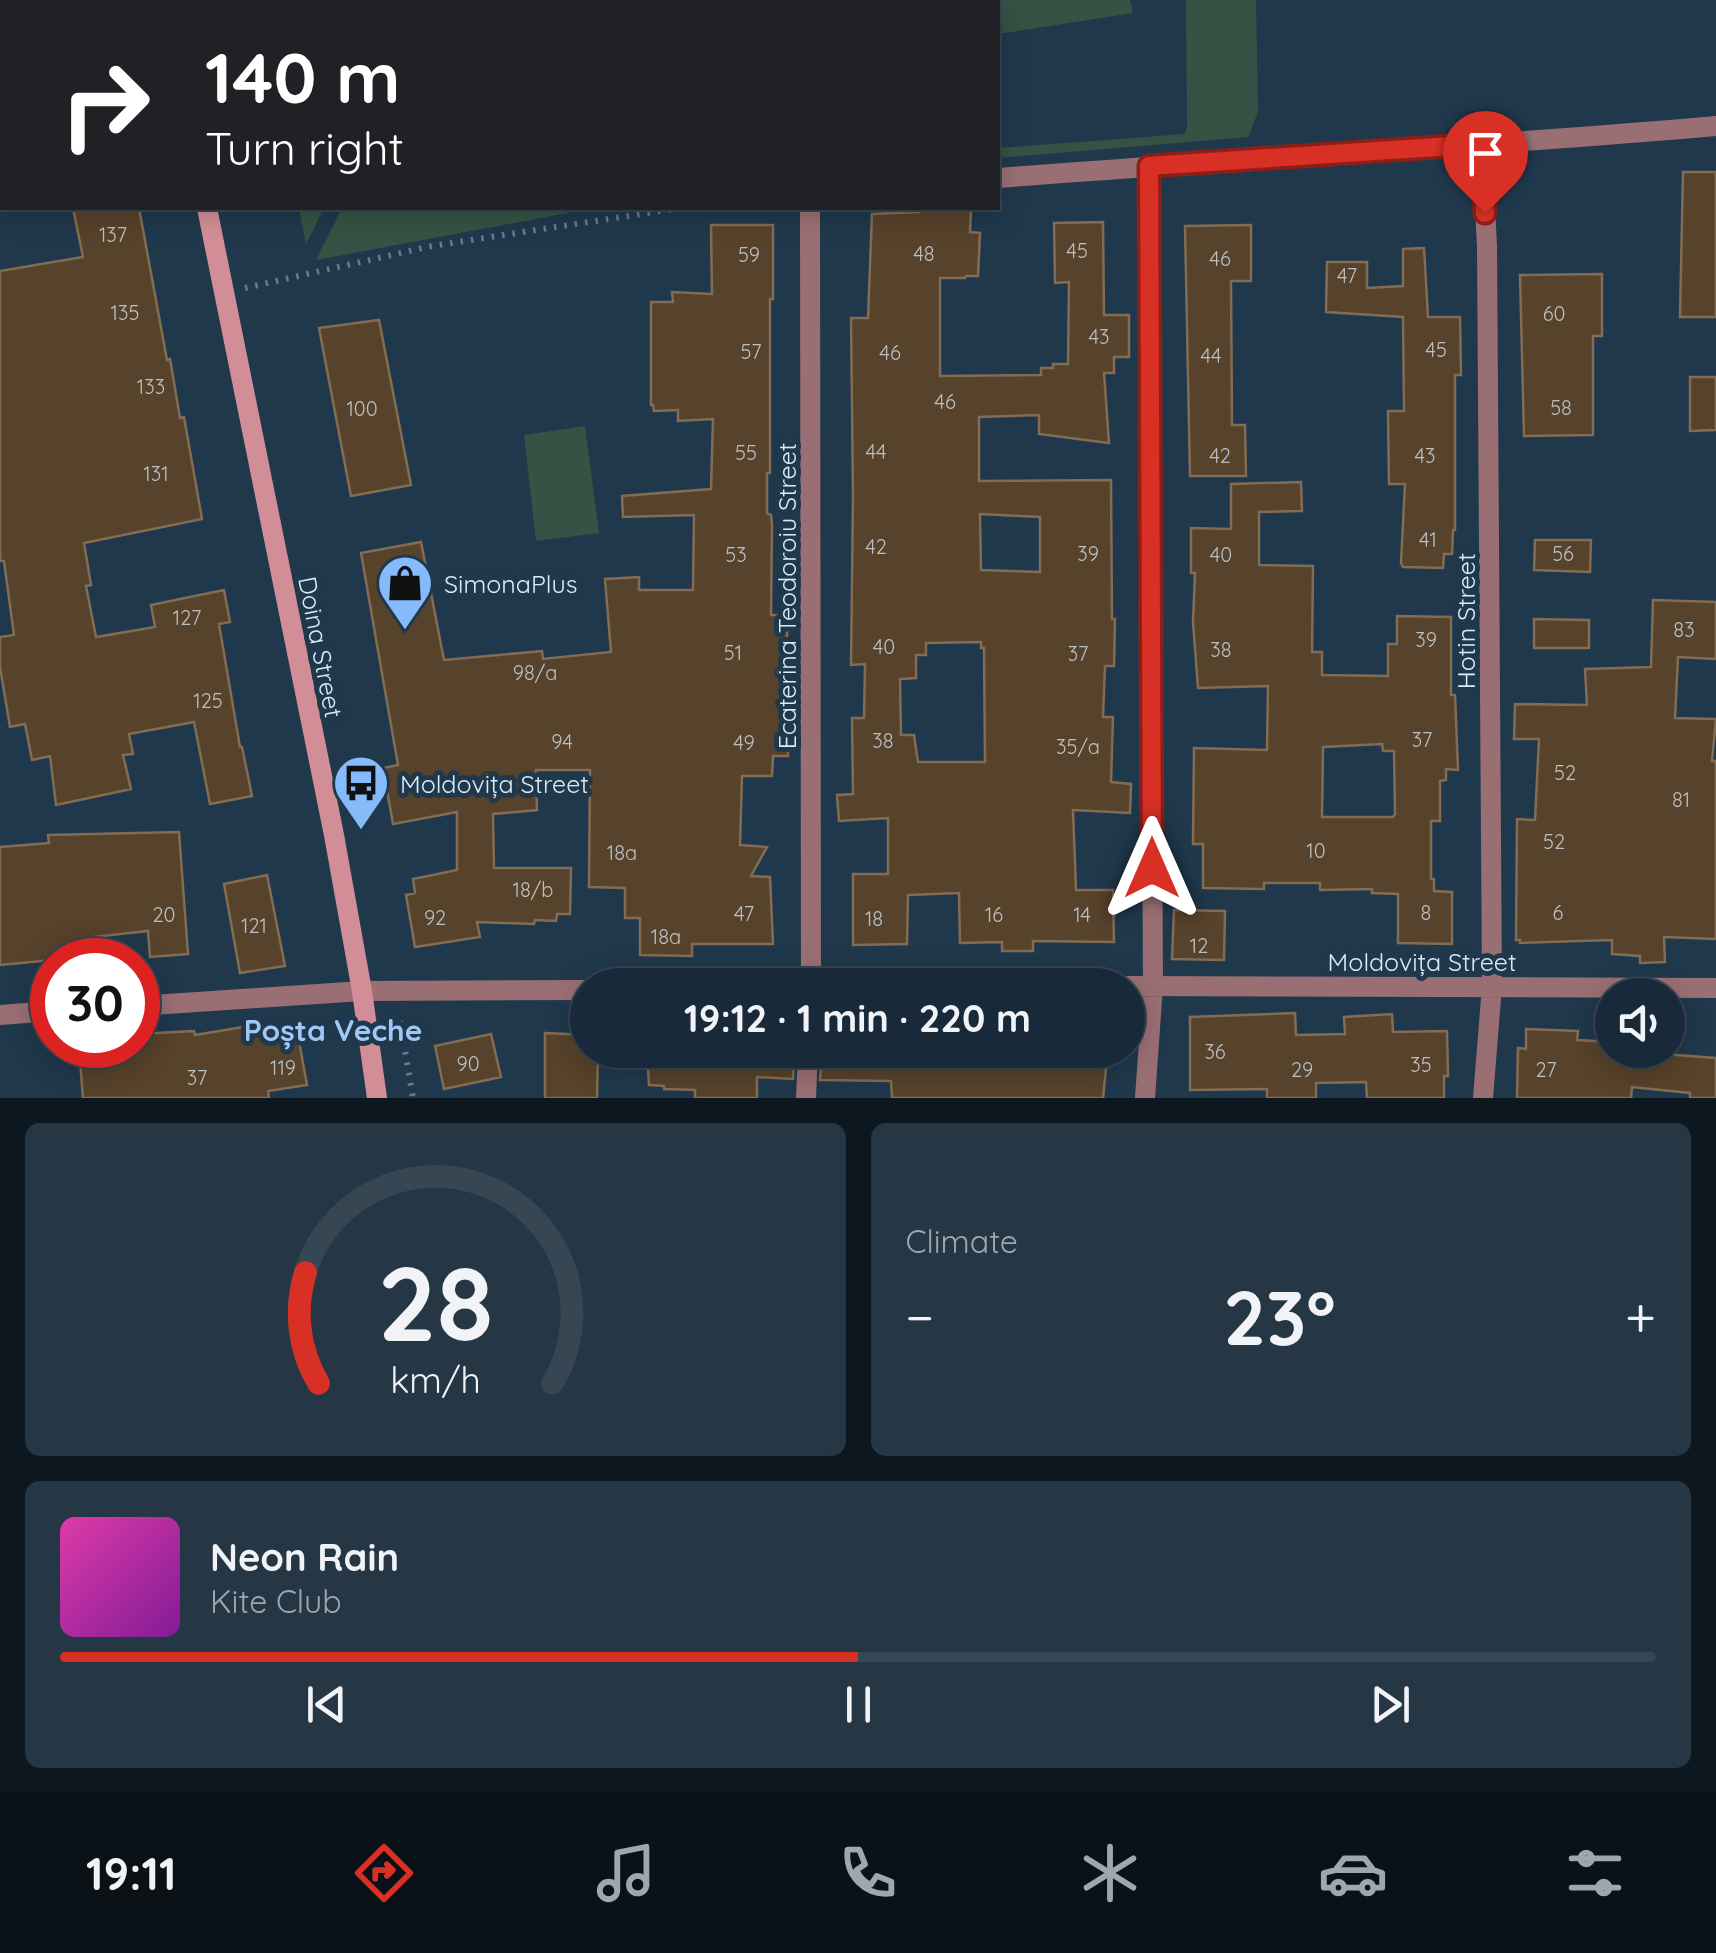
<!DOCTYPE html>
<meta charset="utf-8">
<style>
:root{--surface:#182a39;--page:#253644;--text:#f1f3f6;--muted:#9fa7ae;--line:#364653;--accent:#d93025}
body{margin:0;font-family:Quicksand,sans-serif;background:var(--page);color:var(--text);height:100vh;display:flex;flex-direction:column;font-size:38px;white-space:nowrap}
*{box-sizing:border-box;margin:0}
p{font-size:32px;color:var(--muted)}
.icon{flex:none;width:55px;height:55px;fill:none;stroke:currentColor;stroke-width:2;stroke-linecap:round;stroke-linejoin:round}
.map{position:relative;height:1098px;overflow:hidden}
.drawer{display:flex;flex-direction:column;gap:25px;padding:25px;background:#0d171f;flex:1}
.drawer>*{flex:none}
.hud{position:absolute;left:0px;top:0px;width:1000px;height:210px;box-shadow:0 5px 25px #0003,0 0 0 2px var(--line);background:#202124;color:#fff;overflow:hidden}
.controls{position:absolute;left:1595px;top:978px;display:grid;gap:20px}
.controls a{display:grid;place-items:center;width:90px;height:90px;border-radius:50%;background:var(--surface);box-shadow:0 5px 25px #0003,0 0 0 2px var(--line);font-size:50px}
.speed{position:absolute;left:30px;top:938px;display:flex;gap:20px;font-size:50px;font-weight:700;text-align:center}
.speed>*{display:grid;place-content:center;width:130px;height:130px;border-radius:50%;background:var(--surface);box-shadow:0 5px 25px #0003,0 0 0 2px var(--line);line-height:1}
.speed .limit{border:15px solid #d22;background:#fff;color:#111}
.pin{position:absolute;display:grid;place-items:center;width:85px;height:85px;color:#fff;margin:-102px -42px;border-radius:50% 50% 50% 0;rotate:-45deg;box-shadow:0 0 10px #0007}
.pin .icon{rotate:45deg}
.me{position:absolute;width:110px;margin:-55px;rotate:0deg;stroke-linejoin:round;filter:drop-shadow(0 0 8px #0008)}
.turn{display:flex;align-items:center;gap:35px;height:210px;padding:0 40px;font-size:45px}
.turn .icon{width:130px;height:130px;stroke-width:2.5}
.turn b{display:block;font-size:70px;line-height:85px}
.big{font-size:75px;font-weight:700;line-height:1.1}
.drawer .widget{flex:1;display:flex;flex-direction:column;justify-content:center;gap:15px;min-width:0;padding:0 35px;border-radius:15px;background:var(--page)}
.drawer .dial{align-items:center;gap:0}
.dial svg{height:260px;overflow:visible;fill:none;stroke:var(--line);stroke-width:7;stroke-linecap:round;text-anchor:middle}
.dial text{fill:var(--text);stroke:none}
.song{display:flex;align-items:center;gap:30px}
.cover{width:120px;height:120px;border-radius:15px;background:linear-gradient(135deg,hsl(320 70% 55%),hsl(290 70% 35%))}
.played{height:10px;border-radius:5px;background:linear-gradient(90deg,var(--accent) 50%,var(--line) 50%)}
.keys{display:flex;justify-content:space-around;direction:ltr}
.heat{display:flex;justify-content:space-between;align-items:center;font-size:55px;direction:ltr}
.drawer .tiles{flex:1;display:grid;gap:25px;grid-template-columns:1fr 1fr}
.widget:last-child{grid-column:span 2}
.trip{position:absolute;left:570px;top:968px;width:575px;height:100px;border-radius:50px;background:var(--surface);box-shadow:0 5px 25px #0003,0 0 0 2px var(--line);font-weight:700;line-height:100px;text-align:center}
.dock{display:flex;height:160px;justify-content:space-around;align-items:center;background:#0a1117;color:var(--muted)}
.dock .icon{width:70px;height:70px}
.dock .on{color:var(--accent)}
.dock b{font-size:45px;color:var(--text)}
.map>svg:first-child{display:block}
.green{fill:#365245}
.building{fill:#57422b;stroke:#836c54;stroke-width:2.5;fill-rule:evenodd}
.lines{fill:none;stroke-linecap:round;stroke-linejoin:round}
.path{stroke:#667b8c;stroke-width:6;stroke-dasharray:2.5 8;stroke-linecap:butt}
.street{stroke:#9a6f74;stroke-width:20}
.secondary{stroke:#d28e97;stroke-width:20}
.route-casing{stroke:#8d1f18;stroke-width:25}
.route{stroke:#d93025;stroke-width:18}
.labels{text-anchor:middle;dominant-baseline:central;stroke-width:10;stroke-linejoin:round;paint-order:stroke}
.number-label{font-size:20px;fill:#bac0c3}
.poi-label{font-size:25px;fill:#dbeaf6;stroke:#20384c;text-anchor:start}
.street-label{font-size:25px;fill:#dbeaf6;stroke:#20384c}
.quarter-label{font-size:30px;font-weight:bold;fill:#a0c8f7;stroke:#20384c}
</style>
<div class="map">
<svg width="1716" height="1098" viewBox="0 0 1716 1098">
<rect width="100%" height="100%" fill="#20384c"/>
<path class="green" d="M907,0H1130L1133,13L998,34V2H908Z
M1186,0H1256L1258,112L1248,137L998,158V148L1185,134L1187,128Z
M299,208H324L306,244Z
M342,208H595L316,260Z
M585,426L599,533L536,541L524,435Z"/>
<path class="building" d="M1683,172H1716V317H1680Z
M73,208H139L167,360L170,359L180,418L184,417L202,519L84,543L91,585L86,586L96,637L155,627L151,605L224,590L230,622L219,624L240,747H242L252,796L210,804L194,722L129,734L133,754L123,755L131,789L56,805L50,756L32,760L25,724L10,727L0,667V637L14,635L4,561H0V271L83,257Z
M919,209L971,210L970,232L980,233L978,276H966L965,278H940V376L1041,375V368H1053V364H1068L1069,282L1055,283L1054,223L1103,222L1104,315H1129V357H1114V373H1104L1109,443L1039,434V415L979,417V481L1111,480L1112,619H1115L1114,666H1105L1103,717H1113L1111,782L1131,784L1130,813L1073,810L1076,890H1113L1114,942L1033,941V951H1002V942L960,943L959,893L908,895L907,944L853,945V874H888V818L839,821L837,795L853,794L852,718H864L865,664L851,665L853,496L851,318H868L872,214L919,212ZM980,514L1040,517V572L981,570ZM981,642V648H984L985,762H918L914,735H901L900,679L916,678V655H926V643Z
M711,225H773V299H770V473H767V513L771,515L772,525L771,615H782V621H787L788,756H773L772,776H742L740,845L767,847L751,876L770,877L773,944H692V956L640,955V918H625V888L589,887L590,770H536L537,810L493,814L494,868H571L570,914H557L556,921L535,920L534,924L477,922L480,937L415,947L406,895L415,893L413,879L457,870V812L393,824L383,768L398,765L361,553L421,542L444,660L542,651L543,659L611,652L605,579L639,577V590H693L694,515L623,517L622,496L711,489L713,419L678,421V410L654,411L653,405H651V302H673L672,292L712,294Z
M1251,225V281H1231L1232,425H1245L1246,476H1190L1185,226Z
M1424,248L1428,317H1460L1461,375H1455V530H1453L1452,554H1444L1443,568L1403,567L1401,563L1405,484H1389L1388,411H1404L1403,317L1326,312L1327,262H1367V288L1403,286V249Z
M1602,274V336H1593V435L1524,436L1520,275Z
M379,320L411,485L351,496L319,328Z
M1690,377H1716V430L1690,431Z
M1301,482L1302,511L1259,512V565L1313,566L1312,652H1322V675L1388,676V644H1397V616L1451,617V695H1455L1458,770L1446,769V780L1440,781V821H1431V879H1434V891L1452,892V944L1398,943V894L1372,893V889L1320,890V883H1264V889L1203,888V844H1193L1194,748L1267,750L1268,686L1198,688L1193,622L1195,573H1191V528L1231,529V484ZM1382,744L1383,751H1394L1395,814L1393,817H1322L1323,747Z
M1535,540H1591L1590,572L1534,570Z
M1653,600L1716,602V659L1678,657L1675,718L1716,719L1712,761H1716V939L1664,937L1665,962L1640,963V956L1612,954V940L1520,943V940H1516L1517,819L1535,820L1539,739H1514L1515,704L1587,705L1585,669L1651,667Z
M1534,619L1589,620V648H1534Z
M179,832L188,954L150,957L148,931L93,937L94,960H52L0,965V847L49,843L48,835Z
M267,875L285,966L240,973L224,884Z
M1174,910L1225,911L1224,960L1172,959Z
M1295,1013L1296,1035L1345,1034L1344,1017L1392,1014L1393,1032L1447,1031L1448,1076H1444V1098H1367L1366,1082L1316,1083V1098H1267V1089L1190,1090V1017Z
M255,1025L257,1036L293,1029L296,1041H299L307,1085L268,1091L269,1098H83L80,1061L87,1060L86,1045H138V1034L194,1031L195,1035Z
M1526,1029L1578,1031L1577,1040L1612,1042V1050L1716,1058V1098H1690V1093L1632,1087L1631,1098H1517L1518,1048L1526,1049Z
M545,1033L588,1035V1050H598L597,1098H545Z
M491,1034L501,1077L444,1089L435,1046Z
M647,1050H787V1053H794L793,1079L757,1077V1098H695V1090L664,1089V1086L649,1085Z
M850,1050H1108L1103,1098H892L891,1081L820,1080L822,1052H850Z"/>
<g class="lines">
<path class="path" d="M245,288L432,246L680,208
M400,1021L413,1098"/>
<path class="street" d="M1482,144L1487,247L1492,986L1483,1098
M998,178C1237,159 1477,147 1716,126
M810,208L811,985
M1128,986L1716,988
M138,1006L362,991L588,990
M0,1015L52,1011
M806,1098L808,1050
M1145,1098L1153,986L1149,166"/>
<path class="secondary" d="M165,0V2
M207,208L334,835L362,991L377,1098"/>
</g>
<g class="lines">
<g class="route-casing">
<path id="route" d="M1152,868L1149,166L1482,144L1485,213"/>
</g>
<use href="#route" class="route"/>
</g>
<defs>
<g id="shop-pin" transform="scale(2.875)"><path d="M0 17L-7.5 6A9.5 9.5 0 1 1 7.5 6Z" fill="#85bbfb" stroke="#20384c"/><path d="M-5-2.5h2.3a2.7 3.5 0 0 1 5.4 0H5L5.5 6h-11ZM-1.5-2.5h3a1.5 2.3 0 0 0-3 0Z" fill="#111"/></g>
<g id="bus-pin" transform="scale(2.875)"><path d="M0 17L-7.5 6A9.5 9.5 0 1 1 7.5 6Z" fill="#85bbfb" stroke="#20384c"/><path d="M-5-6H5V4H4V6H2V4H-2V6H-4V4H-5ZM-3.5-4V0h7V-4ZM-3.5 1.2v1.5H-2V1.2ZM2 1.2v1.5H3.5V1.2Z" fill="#111"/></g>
</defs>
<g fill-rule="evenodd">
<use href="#shop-pin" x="405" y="583"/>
<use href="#bus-pin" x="361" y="783"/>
</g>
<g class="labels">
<g class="number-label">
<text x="113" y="234">137</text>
<text x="1077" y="250">45</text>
<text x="924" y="253">48</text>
<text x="749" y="254">59</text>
<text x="1220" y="258">46</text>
<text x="1347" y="275">47</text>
<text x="125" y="312">135</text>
<text x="1554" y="313">60</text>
<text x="1099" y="336">43</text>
<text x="1436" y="349">45</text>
<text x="751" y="351">57</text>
<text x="890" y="352">46</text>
<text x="1211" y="355">44</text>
<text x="151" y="386">133</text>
<text x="945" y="401">46</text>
<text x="1561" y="407">58</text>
<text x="362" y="408">100</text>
<text x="876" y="451">44</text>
<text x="746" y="452">55</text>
<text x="1220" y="455">42</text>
<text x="1425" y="455">43</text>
<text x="156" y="473">131</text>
<text x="1428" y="539">41</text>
<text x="876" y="546">42</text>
<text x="1088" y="553">39</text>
<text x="1563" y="553">56</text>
<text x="736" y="554">53</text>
<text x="1221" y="554">40</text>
<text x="187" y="617">127</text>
<text x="1684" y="629">83</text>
<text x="1426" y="639">39</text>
<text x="884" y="646">40</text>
<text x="1221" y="649">38</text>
<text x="733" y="652">51</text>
<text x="1078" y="653">37</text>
<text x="535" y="672">98/a</text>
<text x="208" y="700">125</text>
<text x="1422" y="739">37</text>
<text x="883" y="740">38</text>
<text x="562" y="741">94</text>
<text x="744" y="742">49</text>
<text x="1078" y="746">35/a</text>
<text x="1565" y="772">52</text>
<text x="1681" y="799">81</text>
<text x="1554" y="841">52</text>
<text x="1316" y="850">10</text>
<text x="622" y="852">18a</text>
<text x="533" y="889">18/b</text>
<text x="1426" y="912">8</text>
<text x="1558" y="912">6</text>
<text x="744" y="913">47</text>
<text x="164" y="914">20</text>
<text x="994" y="914">16</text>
<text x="1082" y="914">14</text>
<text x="435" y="917">92</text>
<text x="874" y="918">18</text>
<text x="254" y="925">121</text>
<text x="666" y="936">18a</text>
<text x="1199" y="945">12</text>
<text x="1215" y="1051">36</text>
<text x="468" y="1063">90</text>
<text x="1421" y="1064">35</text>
<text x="283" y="1067">119</text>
<text x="1302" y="1069">29</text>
<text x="1546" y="1069">27</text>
<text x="197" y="1077">37</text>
</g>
<g class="poi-label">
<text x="444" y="583">SimonaPlus</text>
<text x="400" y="783">Moldovița Street</text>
</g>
<g class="street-label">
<text transform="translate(786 596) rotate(-90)">Ecaterina Teodoroiu Street</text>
<text transform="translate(1465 621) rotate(-90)">Hotin Street</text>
<text transform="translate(321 647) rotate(79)">Doina Street</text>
<text x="1422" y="961">Moldovița Street</text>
</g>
<g class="quarter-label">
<text x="333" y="1030">Poșta Veche</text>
</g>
</g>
</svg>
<div class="controls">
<a><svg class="icon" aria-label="sound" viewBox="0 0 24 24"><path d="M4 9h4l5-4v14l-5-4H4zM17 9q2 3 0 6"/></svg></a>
</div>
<div class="speed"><div class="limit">30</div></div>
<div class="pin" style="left:1485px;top:213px;background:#d93025"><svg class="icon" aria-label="arrive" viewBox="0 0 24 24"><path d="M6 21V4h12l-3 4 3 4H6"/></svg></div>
<svg class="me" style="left:1152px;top:868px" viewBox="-20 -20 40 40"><path d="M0-17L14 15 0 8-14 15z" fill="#d93025" stroke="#fff" stroke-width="4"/></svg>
<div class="trip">19:12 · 1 min · 220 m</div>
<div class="hud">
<div class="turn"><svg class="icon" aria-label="right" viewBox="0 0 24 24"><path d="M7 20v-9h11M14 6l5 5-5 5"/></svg><div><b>140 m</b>Turn right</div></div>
</div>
</div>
<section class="drawer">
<div class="tiles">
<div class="widget dial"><svg viewBox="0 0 100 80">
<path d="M14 69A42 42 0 1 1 86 69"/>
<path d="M14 69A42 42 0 0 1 10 35" stroke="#d93025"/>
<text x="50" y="56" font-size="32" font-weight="700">28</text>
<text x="50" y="72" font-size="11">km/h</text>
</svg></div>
<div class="widget"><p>Climate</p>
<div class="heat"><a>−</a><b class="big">23°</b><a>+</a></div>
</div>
<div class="widget">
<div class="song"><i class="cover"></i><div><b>Neon Rain</b><p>Kite Club</p></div></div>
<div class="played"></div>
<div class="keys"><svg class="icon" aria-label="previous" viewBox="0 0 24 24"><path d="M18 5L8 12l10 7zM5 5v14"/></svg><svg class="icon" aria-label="pause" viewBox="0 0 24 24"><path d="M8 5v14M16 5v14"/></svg><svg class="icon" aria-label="next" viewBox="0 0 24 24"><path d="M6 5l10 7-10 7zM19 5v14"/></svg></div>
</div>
</div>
</section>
<nav class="dock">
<b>19:11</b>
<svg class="icon on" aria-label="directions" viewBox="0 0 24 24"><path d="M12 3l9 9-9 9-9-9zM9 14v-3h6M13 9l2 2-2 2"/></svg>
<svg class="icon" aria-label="music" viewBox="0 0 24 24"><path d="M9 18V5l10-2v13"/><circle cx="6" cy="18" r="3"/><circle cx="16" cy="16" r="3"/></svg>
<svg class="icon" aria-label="phone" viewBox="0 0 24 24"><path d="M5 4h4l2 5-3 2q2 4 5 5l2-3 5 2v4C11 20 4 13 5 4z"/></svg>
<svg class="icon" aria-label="climate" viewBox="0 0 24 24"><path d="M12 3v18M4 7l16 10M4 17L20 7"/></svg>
<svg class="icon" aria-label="car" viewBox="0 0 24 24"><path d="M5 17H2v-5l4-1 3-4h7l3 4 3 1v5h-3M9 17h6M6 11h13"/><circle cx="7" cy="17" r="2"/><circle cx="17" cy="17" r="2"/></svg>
<svg class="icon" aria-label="filters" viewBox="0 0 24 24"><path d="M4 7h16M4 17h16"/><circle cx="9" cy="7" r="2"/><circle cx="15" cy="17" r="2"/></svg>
</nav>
